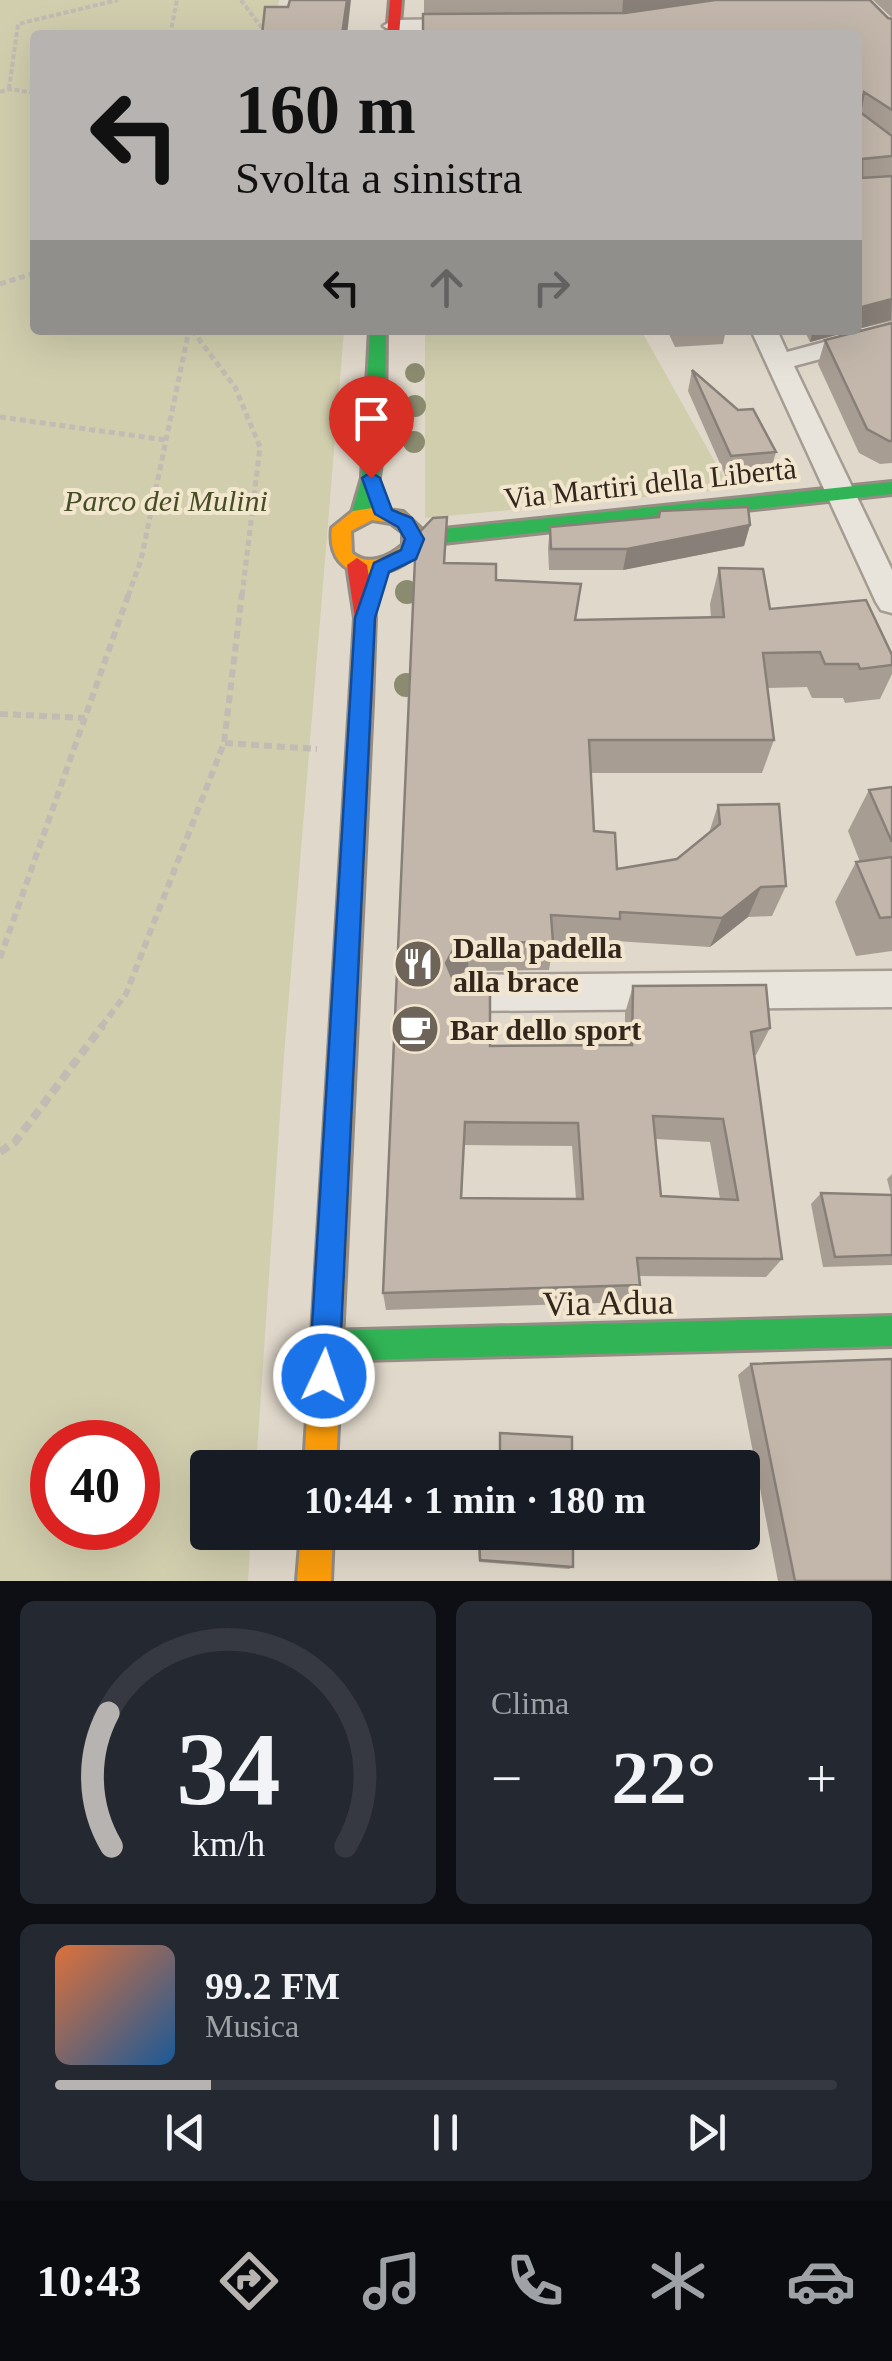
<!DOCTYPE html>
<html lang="it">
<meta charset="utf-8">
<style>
:root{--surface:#171b24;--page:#242831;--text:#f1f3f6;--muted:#9ea1a6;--line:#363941;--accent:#b6b3b0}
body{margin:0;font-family:Georgia,serif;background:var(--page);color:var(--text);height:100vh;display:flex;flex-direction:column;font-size:38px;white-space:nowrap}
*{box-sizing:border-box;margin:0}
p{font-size:32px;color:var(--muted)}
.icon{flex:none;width:55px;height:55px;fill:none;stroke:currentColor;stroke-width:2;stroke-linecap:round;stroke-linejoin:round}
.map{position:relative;height:1581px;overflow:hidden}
.drawer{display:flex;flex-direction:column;gap:20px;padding:20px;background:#0d0f14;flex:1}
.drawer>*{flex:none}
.guide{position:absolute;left:30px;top:30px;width:832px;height:305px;border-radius:10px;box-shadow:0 10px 40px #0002;background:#b6b3b0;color:#111;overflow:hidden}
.speed{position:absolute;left:30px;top:1420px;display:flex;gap:20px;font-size:50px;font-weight:700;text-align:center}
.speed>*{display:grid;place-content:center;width:130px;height:130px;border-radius:50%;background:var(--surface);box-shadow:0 10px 40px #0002;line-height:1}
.speed .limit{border:15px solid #d22;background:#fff;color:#111}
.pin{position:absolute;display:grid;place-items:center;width:85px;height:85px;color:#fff;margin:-102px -42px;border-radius:50% 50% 50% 0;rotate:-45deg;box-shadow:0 0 10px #0007}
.pin .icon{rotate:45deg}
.me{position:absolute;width:110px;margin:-55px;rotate:3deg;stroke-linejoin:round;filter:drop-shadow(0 0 8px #0008)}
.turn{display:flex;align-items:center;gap:35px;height:210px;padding:0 40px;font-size:45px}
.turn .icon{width:130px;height:130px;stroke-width:2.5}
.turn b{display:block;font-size:70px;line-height:85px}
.lanes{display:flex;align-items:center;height:95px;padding:0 40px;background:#0003;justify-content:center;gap:50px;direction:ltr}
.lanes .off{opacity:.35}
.big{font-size:75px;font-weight:600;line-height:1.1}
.drawer .widget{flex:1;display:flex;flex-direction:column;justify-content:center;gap:15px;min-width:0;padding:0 35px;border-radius:15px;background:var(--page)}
.drawer .dial{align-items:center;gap:0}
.dial svg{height:260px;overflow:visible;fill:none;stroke:var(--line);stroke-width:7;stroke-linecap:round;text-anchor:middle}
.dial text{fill:var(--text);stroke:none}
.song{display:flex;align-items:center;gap:30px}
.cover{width:120px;height:120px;border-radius:15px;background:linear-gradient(135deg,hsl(20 70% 55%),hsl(210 70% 35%))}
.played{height:10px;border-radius:5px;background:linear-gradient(90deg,var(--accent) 20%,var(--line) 20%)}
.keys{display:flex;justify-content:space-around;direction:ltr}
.heat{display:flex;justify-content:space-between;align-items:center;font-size:55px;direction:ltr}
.drawer .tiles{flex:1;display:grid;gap:20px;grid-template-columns:1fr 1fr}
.widget:last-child{grid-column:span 2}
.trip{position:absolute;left:190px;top:1450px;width:570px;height:100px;border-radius:10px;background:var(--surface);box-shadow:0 10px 40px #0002;font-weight:600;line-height:100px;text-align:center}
.tabs{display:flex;height:160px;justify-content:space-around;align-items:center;background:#090b0e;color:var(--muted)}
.tabs .icon{width:70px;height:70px}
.tabs .active{color:var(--accent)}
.tabs b{font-size:45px;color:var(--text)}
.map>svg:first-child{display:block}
.green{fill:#d0cead;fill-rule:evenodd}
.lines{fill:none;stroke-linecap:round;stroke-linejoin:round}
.street-casing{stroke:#a59d94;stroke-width:5}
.fast-casing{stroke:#958d83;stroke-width:6}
.slow-casing{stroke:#958d83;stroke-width:6}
.jam-casing{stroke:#958d83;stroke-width:6}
.path-far3{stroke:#c1bbb3;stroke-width:4;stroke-dasharray:5 2.5;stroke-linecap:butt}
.path-far2{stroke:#c1bbb3;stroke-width:5;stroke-dasharray:6 4;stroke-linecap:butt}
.path-far1{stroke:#c1bbb3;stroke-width:6;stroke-dasharray:8 5;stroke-linecap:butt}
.path{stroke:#c1bbb3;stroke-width:8;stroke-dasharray:10 6;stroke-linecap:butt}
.street{fill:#e8e4db;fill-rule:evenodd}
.fast{fill:#30b455;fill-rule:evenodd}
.slow{fill:#ff9f0a;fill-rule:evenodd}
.jam{fill:#e5322d;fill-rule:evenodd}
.tree{fill:#8b8c6f}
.wall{fill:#a89d93;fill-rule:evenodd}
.shaded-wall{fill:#888078}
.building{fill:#c3b7ab;stroke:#888078;stroke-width:2.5;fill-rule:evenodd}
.route{fill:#1a73e8;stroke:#114b97;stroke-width:2.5}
.labels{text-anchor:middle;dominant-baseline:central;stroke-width:8;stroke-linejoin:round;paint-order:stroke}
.street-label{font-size:30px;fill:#32261d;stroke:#f2e6cf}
.park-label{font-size:30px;font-style:italic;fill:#454d25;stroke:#f2e6cf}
.poi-label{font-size:30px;font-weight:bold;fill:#32261d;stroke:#f2e6cf;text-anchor:start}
.near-street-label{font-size:35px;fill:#32261d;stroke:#f2e6cf}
</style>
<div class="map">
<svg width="892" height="1581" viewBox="0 0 892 1581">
<rect width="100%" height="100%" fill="#e0d8ca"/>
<path class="green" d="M0,0H279L271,35H35V330H344L284,1056L256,1467L208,1468V1532L251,1533L248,1581H0ZM52,1442H138V1528H52Z
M425,330H641L730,489L425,518Z"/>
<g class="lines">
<g class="street-casing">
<path id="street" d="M467,19L474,21V29L393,32L383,26L393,20Z
M892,324V340L794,366L892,570V613L881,610L876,602L751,330H777L787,352Z
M892,971V1007L469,1011L455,1006L449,993L455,980L469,975Z"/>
</g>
<g class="fast-casing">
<path id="fast" d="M370,330H386C385,363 389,511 360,522L351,516L362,478Z
M892,482V494L415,546L405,539L415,532Z
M892,1316V1346L325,1361L314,1357L310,1346L314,1335L325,1331Z"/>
</g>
<g class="slow-casing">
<path id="slow" d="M372,508L403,512L422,530L423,547C396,583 325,588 332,528L353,511ZM372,520L391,523L403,532V545C389,557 368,567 352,553L351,531Z
M361,695L372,703L336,1468H304L350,703Z
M301,1532H333L331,1581H297Z"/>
</g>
<g class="jam-casing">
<path id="jam" d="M390,0H402L399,35H387Z
M357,558L367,565L375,618L372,703L361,711L350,703L355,618L347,565Z"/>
</g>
<path class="path-far3" d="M241,0L261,27V35
M170,35L177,0
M9,89L18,24L118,0
M0,92L9,89L35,93"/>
<path class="path-far2" d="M0,284L35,273
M192,330L235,387L260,447L242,596
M0,417L166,440
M128,596L141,560L189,330"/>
<path class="path-far1" d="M0,714L85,718
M225,743L317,749
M0,958L129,593
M101,1027L126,994L224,743L242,593"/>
<path class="path" d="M0,1152L15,1142L103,1025"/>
<use href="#street" class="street"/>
<use href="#fast" class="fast"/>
<use href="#slow" class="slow"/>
<use href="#jam" class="jam"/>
</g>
<g class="tree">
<circle cx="415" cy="373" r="10"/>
<circle cx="415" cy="406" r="11"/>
<circle cx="414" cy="442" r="11"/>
<circle cx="407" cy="592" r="12"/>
<circle cx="406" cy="685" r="12"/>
</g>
<path class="wall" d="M424,0H870L888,18L892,19V321L858,329V35L424,14Z
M873,0H892V18Z
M892,323V463L880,464L859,453L818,364L825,340Z
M667,330H726L723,344L675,347Z
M804,330H855L810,342Z
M692,370L776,452L770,473L726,477L688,391Z
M660,511L750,525L744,546L623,570H549L548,548L550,527L658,517Z
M446,563L496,580L576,620L711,618L710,604L719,568L770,609L892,655V674L880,699L845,703L843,698H812L807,687L768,688L774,740L762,773H591L594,831L617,869L677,859L709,833L718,805L786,886L772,916L748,917L710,947L615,941L613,948L553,945L549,970L468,971L454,976L453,979L490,1046L625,1045V1013L633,986L770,1028L756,1055H754L782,1259L766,1277L639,1276L640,1285L630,1302L386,1310L383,1293ZM656,1139L710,1142L720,1199L661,1196ZM464,1145L572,1146L576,1199L462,1198Z
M892,787V951L856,956L835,902L856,862H860L848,831L869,790Z
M892,1174V1265L823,1267L811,1204L821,1193L891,1195L887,1179Z
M751,1364L892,1581H778L738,1375Z
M478,1532H573V1567L569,1569L479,1562Z"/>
<path class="shaded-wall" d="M347,0H351L347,35H342Z
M623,0H726L622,15Z
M892,299L891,320L858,329V308Z
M813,330H855L810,342Z
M750,525L744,546L623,570L627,549Z
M761,887L748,917L710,947L722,918Z
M469,943L468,971L454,976L446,991V963L454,948Z"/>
<path class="building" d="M290,0H347L342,35H262L265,7H288Z
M715,0H870L888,18L892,19V110L864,92L860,112L892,136V156L862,159V178L892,176V299L858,308V35H423V14L625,13Z
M892,323V441H889L867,429L825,340Z
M692,370L738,410L753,409L776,452L731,456Z
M748,507L750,525L627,549H551L550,527L659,517L660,511Z
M447,517L444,563L496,564V580L581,584L575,620L724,617L719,568L763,569L770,609L866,600L892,655V665L860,669L858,664H825L820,652L763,653L774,740H589L594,831L615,833L617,869L677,859L720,824L718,805L779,804L786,886L761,887L722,918L620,912V919L551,915L553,942L469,943L454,948L446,963L454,982L490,987V1046L632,1045L633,986L766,985L770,1028L751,1032L782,1259L637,1258L640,1285L383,1293L416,536L433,518ZM653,1116L723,1119L738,1200L661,1196ZM465,1122L578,1123L583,1199L461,1198Z
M892,787V842L869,790Z
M892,857V917L880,918L856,862Z
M821,1193L892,1195V1255L835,1257Z
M892,1359V1581H795L751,1364Z
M500,1433L572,1437V1468H476V1462L500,1465Z
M479,1532H573V1567L480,1560Z"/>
<path class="route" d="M371,472L380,478L392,510L412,518L424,539L416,559L389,572L375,618L339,1376L335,1387L324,1392L313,1387L309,1376L355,618L374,563L401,550L405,539L398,527L375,514L362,478Z"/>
<defs>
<g id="restaurant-disc" transform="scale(2.5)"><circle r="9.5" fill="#6f645a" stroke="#f2e6cf"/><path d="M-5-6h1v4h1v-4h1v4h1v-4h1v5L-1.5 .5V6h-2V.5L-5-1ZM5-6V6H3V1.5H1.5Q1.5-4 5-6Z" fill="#fff"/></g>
<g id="cafe-disc" transform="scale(2.5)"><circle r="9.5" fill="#6f645a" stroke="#f2e6cf"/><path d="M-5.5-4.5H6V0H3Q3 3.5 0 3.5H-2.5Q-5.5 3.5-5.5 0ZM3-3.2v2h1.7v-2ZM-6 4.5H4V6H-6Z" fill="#fff"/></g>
</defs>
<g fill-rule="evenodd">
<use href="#restaurant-disc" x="418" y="964"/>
<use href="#cafe-disc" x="415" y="1029"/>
</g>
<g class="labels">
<g class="street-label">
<text transform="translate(650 483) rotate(-6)">Via Martiri della Libertà</text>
</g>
<g class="park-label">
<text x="166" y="500">Parco dei Mulini</text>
</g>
<g class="poi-label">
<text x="453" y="947">Dalla padella<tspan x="453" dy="34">alla brace</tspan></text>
<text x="450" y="1029">Bar dello sport</text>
</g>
<g class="near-street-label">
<text transform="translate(608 1303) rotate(-1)">Via Adua</text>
</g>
</g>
</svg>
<div class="speed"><div class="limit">40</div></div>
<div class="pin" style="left:371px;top:478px;background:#d93025"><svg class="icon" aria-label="arrive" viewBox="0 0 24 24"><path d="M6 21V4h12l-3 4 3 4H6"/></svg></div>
<svg class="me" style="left:324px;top:1376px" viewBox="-20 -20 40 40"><circle r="17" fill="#1a73e8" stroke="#fff" stroke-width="3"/><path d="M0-11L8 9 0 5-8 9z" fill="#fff"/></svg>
<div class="trip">10:44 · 1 min · 180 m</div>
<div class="guide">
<div class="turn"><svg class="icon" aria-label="left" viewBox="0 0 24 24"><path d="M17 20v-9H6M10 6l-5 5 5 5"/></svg><div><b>160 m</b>Svolta a sinistra</div></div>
<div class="lanes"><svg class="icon" aria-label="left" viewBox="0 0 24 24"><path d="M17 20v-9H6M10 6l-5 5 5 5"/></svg><svg class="icon off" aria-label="ahead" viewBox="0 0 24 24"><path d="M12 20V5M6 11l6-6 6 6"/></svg><svg class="icon off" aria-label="right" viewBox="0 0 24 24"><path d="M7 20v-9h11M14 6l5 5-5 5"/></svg></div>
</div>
</div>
<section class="drawer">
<div class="tiles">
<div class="widget dial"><svg viewBox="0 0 100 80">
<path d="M14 69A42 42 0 1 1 86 69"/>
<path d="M14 69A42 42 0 0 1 13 28" stroke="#b6b3b0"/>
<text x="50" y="56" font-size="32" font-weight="700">34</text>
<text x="50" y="72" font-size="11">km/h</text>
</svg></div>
<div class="widget"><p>Clima</p>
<div class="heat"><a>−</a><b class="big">22°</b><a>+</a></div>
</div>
<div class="widget">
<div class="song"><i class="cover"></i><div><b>99.2 FM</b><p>Musica</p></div></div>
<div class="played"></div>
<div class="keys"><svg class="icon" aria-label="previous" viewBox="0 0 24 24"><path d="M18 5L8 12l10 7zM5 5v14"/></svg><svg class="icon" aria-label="pause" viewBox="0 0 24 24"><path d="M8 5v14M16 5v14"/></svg><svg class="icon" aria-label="next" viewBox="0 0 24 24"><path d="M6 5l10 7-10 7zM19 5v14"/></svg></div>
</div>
</div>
</section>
<nav class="tabs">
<b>10:43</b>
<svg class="icon active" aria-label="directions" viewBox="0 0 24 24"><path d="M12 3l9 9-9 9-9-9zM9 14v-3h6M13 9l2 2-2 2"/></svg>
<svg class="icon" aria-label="music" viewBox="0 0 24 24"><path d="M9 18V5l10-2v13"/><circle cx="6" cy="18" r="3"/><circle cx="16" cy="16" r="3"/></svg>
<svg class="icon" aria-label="phone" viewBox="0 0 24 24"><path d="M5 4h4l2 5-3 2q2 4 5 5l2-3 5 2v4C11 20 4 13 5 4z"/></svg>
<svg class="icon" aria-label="climate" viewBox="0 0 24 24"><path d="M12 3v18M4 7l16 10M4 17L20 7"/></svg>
<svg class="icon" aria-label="car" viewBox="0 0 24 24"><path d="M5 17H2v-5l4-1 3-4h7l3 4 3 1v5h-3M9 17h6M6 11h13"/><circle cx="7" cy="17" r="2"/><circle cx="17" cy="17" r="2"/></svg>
</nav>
